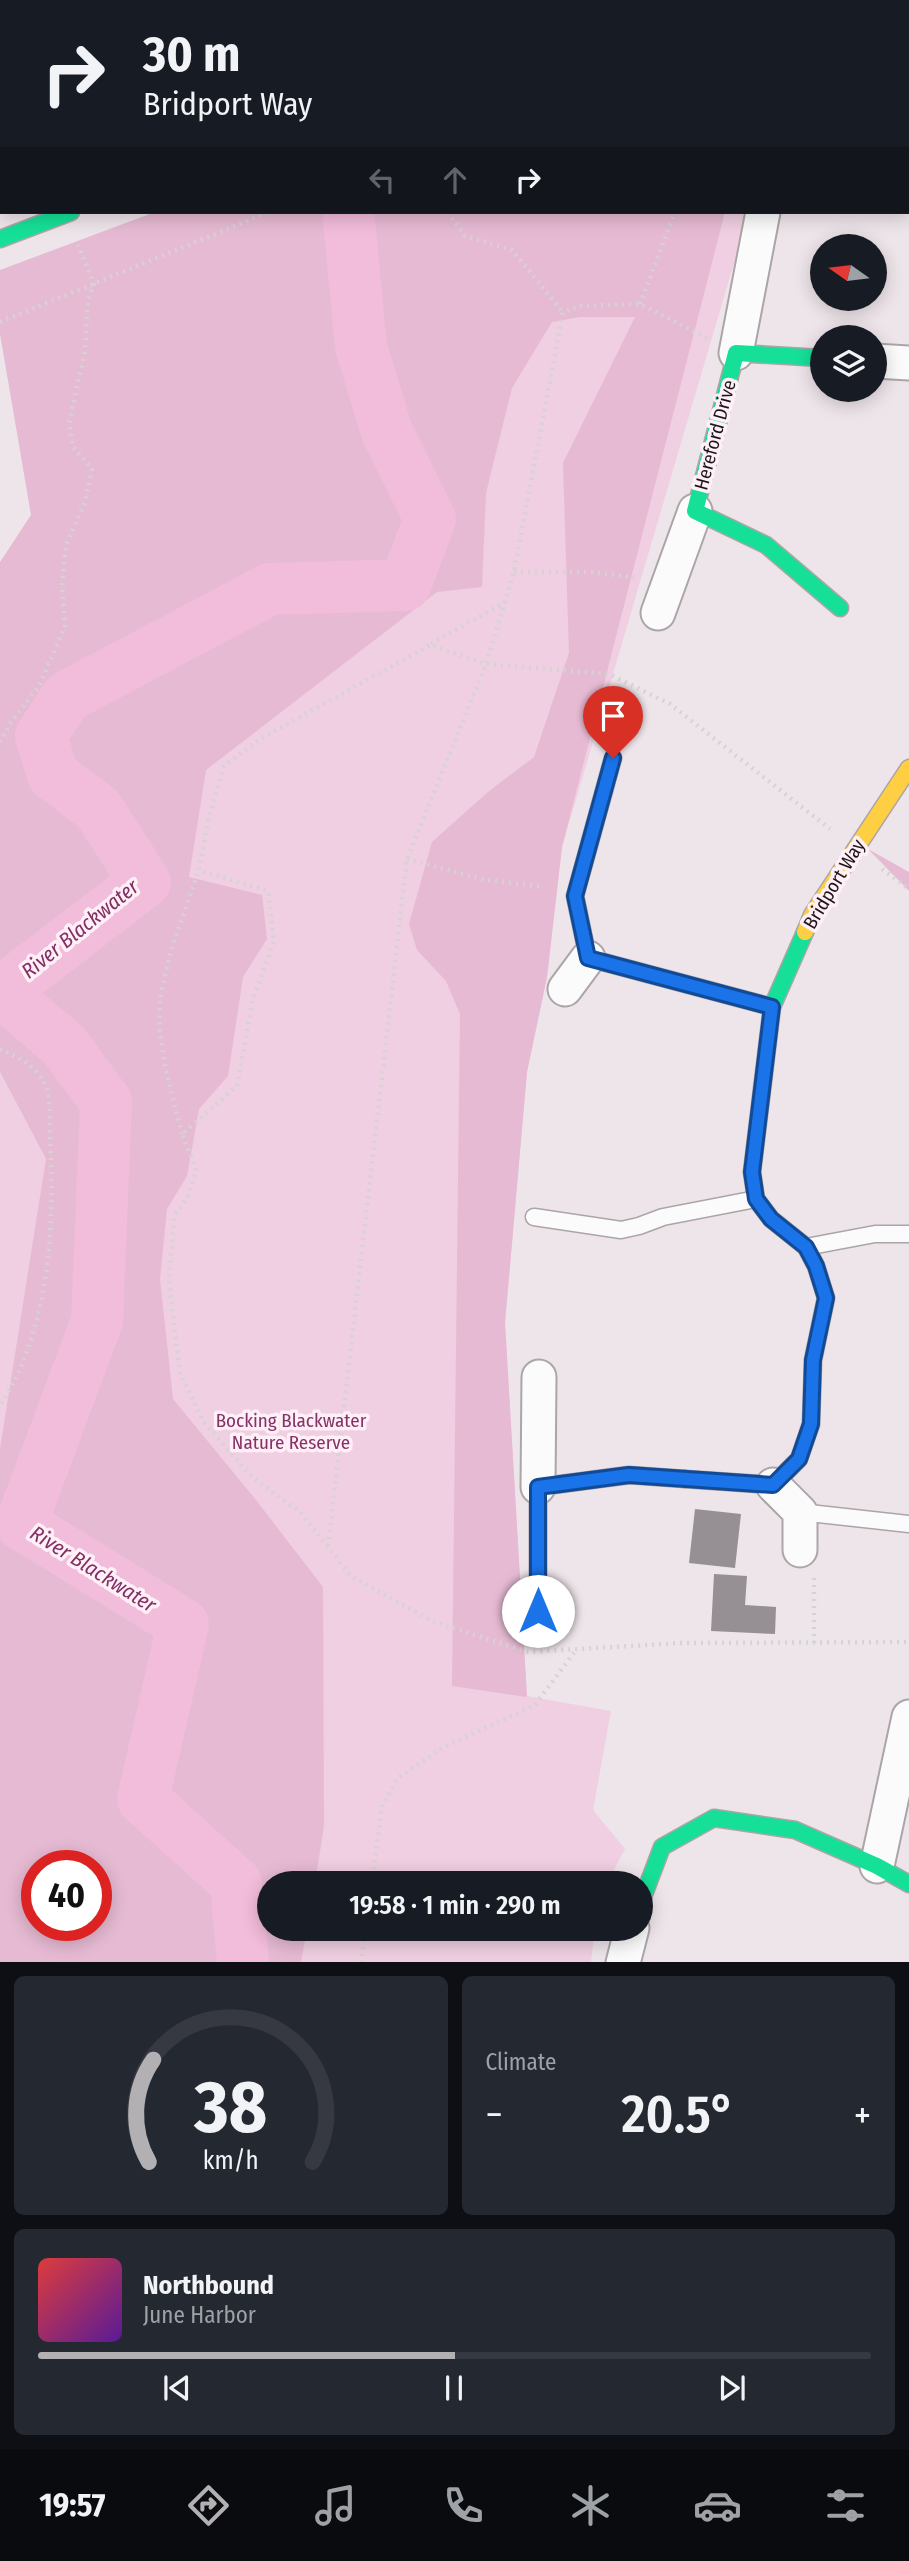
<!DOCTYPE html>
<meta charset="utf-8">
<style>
:root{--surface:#171b24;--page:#242831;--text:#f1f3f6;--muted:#9ea1a6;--line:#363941;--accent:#b2b0b3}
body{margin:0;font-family:"Fira Sans Condensed",sans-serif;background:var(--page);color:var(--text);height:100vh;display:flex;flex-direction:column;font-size:26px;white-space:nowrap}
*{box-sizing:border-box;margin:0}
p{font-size:23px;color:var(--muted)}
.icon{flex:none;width:38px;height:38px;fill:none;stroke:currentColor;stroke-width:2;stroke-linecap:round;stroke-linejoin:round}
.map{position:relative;height:1962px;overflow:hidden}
.details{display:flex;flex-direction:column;gap:14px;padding:14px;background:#0d0f14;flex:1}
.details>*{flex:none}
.banner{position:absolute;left:0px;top:0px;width:910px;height:214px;box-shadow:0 4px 18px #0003;background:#171b24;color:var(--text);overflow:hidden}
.needle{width:46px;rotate:284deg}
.tools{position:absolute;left:810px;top:234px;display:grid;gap:14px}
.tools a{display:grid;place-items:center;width:77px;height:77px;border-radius:50%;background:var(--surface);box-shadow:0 4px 18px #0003;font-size:35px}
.speed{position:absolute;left:21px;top:1850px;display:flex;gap:14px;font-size:35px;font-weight:700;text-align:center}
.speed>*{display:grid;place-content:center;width:91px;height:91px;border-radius:50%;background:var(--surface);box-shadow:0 4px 18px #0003;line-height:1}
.speed .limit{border:10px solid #d22;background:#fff;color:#111}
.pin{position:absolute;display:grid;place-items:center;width:60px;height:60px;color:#fff;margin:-72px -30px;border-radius:50% 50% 50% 0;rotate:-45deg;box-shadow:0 0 7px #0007}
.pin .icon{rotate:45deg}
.me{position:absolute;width:77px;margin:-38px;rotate:0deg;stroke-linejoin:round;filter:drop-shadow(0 0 5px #0008)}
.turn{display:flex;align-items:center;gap:24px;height:147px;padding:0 28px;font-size:32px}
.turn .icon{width:91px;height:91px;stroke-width:2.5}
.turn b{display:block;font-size:49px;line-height:60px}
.lanes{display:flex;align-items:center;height:66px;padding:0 28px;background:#0003;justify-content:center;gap:35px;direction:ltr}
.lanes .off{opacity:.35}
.big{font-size:52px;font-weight:600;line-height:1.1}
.details .card{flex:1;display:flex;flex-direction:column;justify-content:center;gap:10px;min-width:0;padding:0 24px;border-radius:10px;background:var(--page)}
.details .dial{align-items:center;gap:0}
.dial svg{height:182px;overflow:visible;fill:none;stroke:var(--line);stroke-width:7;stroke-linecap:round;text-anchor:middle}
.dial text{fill:var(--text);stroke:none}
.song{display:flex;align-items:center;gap:21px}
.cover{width:84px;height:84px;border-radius:10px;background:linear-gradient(135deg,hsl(0 70% 55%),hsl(270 70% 35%))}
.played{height:7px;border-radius:4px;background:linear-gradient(90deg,var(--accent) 50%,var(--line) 50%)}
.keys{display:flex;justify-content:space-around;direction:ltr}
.heat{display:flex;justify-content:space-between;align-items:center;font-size:38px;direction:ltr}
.details .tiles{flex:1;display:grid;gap:14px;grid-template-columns:1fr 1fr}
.card:last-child{grid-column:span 2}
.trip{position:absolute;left:257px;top:1871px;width:396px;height:70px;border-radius:35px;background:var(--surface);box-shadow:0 4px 18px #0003;font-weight:600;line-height:70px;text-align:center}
.dock{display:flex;height:112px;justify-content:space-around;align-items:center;background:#090b0e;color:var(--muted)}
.dock .icon{width:49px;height:49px}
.dock .current{color:var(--accent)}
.dock b{font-size:32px;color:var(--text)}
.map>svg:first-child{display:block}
.green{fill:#efcfe1;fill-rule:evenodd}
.forest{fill:#e6bad3;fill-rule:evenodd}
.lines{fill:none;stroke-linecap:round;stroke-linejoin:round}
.river{stroke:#f2bcdb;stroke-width:52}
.building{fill:#968f93}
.lane-casing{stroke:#aba5a8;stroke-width:19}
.street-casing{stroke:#aba5a8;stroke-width:37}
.fast-casing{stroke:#aba5a8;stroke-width:19}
.slow-casing{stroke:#aba5a8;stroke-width:19}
.jam-casing{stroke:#aba5a8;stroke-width:19}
.path{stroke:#d5d3d4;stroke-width:4.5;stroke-dasharray:2 5;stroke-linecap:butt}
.lane{stroke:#fcfbfc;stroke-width:16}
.street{stroke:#fcfbfc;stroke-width:33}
.fast{stroke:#16e098;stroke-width:16}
.slow{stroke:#ffcf43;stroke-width:16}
.jam{stroke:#f24e42;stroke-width:16}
.route-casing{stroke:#114b97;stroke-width:18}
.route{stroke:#1a73e8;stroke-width:12}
.labels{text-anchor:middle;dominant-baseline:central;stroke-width:7;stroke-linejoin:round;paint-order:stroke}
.street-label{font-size:19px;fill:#1c1619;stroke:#ffeff7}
.park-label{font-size:19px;fill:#863267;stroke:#ffeff7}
.water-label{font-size:21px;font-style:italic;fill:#822f64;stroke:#ffeff7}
</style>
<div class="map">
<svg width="909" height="1963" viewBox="0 0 909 1963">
<rect width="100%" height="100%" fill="#eee5ea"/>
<path class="green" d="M0,0H143L2,2L0,129Z
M348,212H749L562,847L547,977L527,1072L505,1322L527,1696L611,1711L593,1810L625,1849L607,1883H270V1928L595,1929L591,1962H0V1072L46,1159ZM37,1866H96V1925H37Z"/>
<path class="forest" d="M143,0H638L143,2Z
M155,212H725L562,847L547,977L527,1072L505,1323L527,1697L452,1686L460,1014L446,981L417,950L409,924L432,842L488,792L534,757L569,653L563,463L635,317H580L552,322L512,388L486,493L482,587L437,592L206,770L189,877L262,895L267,939L243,977L228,1076L199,1109L187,1176L167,1209L160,1279L173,1399L256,1500L323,1587L324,1826L315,1883H270V1928L307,1929L301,1962L0,1963V1449L46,1159L0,1072V562L31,515L0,334V270ZM37,1866H96V1925H37Z
M868,849L909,872V891Z"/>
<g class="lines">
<path class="river" d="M325,0V2
M243,1963L236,1883L143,1799L183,1624L21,1524L97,1321L106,1102L64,1045L1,992L145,882L98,809L53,775L41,736L66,697L270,589L405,585L430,519L387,432L361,347L349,221"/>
</g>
<path class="building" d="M695,1509L741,1514L735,1568L689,1563Z
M714,1574L747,1576L745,1605L776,1607L775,1634L711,1631Z"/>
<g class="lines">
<g class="lane-casing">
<path id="lane" d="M534,1217L621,1230L639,1226L663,1217L756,1199
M806,1247L875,1234H909
M800,1512L909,1524"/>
</g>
<g class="street-casing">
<path id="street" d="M736,353L763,212
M875,361L909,363
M658,613L695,511
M565,989L588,958
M773,1485L800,1512V1550
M538,1487L539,1377
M877,1866L909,1717
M623,1963L632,1928"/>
</g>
<g class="fast-casing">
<path id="fast" d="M737,2L745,0
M0,239L71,212
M822,358L736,353L695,511L766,545L840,608
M613,758L575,896L588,958L772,1007L805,932
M685,1479L773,1485L799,1459L811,1424L813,1360L826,1298L816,1266L806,1247L771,1219L756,1199L752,1172L772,1007
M640,1905L662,1847L714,1818L795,1830L877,1866L909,1884"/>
</g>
<g class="slow-casing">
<path id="slow" d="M805,932L812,915L909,768"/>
</g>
<g class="jam-casing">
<path id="jam" d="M538,1611V1487L629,1475L685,1479"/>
</g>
<path class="path" d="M668,0V2
M135,2V0
M908,103H909
M448,212L465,236L512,250L563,312
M640,304L675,212
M0,322L269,212
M707,338L640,304L581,306L563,312L514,572L486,664L430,645L260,739L224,766L209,816L199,870L268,891L274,942L253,998L237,1086L182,1134L196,1169L189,1195L174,1217L169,1281L180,1373L203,1421L252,1477L300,1512L351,1576L434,1622L528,1652L681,1643L909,1642
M514,572H593L639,578
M431,644L505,602
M0,742L11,722L39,686L65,627L62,584L66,545L85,502L92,469L73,447L69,424L85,351L88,300L94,284L78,245
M407,859L481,879L544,887
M882,869L909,889
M0,1049C19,1057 40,1068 47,1089C51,1103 49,1123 50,1137C55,1227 50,1328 0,1406
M182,1134C172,1092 154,1039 161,995C168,953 185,911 199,870
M328,1546L407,859L486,664L609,674L670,704L830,829
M814,1643V1578
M372,1883L382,1806L398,1778L444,1747L535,1705L576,1650
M361,1963L366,1928"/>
<use href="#lane" class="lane"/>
<use href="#street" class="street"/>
<use href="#fast" class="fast"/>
<use href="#slow" class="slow"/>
<use href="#jam" class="jam"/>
</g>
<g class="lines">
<g class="route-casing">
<path id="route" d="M538,1611V1487L629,1475L773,1485L799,1459L811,1424L813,1360L826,1298L816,1266L806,1247L771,1219L756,1199L752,1172L772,1007L588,958L575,896L613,758"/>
</g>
<use href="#route" class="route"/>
</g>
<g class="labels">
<g class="street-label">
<text transform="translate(715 435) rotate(-75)">Hereford Drive</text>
<text transform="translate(834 884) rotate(-59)">Bridport Way</text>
</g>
<g class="park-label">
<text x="291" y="1420">Bocking Blackwater<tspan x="291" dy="22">Nature Reserve</tspan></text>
</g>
<g class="water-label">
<text transform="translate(80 929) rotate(-39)">River Blackwater</text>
<text transform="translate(93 1569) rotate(32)">River Blackwater</text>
</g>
</g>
</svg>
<div class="tools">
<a><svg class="needle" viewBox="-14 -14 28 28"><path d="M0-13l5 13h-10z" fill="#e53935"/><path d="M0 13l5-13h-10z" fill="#9ea1a6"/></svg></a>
<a><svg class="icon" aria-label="layers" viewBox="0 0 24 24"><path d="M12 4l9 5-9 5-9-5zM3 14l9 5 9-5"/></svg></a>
</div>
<div class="speed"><div class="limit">40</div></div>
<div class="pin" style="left:613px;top:758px;background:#d93025"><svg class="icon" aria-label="arrive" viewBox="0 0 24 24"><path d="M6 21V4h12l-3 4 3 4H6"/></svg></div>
<svg class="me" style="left:538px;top:1611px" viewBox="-20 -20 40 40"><circle r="19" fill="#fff"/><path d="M0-13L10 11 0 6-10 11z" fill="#1a73e8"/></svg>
<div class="trip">19:58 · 1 min · 290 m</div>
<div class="banner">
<div class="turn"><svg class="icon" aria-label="right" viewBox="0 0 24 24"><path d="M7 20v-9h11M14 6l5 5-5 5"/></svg><div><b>30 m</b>Bridport Way</div></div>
<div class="lanes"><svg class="icon off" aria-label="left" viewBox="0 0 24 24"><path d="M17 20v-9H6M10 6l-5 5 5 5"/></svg><svg class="icon off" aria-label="ahead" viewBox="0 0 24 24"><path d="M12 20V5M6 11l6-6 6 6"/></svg><svg class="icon" aria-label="right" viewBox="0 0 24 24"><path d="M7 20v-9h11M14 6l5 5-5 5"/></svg></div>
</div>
</div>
<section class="details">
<div class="tiles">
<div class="card dial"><svg viewBox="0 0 100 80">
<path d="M14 69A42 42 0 1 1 86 69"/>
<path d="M14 69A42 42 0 0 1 16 24" stroke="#b2b0b3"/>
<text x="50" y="56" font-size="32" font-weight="700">38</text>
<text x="50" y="72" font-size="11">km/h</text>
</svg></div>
<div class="card"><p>Climate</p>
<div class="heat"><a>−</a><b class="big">20.5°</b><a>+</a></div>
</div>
<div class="card">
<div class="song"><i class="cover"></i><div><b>Northbound</b><p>June Harbor</p></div></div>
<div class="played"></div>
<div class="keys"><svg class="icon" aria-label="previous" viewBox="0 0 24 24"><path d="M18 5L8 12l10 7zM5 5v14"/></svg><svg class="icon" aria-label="pause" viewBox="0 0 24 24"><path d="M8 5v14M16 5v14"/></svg><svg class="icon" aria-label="next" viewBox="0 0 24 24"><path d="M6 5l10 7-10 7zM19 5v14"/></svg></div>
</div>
</div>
</section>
<nav class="dock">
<b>19:57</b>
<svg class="icon current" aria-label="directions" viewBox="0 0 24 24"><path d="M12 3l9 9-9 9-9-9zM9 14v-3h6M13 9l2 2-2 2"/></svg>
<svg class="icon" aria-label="music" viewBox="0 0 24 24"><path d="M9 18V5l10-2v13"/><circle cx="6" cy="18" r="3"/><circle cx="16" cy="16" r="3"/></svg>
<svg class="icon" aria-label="phone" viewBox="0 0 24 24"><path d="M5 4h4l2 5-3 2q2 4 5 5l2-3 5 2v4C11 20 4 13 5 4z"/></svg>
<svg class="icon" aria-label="climate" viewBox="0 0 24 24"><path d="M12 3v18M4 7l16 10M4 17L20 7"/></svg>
<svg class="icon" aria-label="car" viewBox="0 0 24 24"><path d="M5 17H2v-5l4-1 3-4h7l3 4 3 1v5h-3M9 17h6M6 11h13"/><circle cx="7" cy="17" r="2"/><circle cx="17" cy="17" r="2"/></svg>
<svg class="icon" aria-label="filters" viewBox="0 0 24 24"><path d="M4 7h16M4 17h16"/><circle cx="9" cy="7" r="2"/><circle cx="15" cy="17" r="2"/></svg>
</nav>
